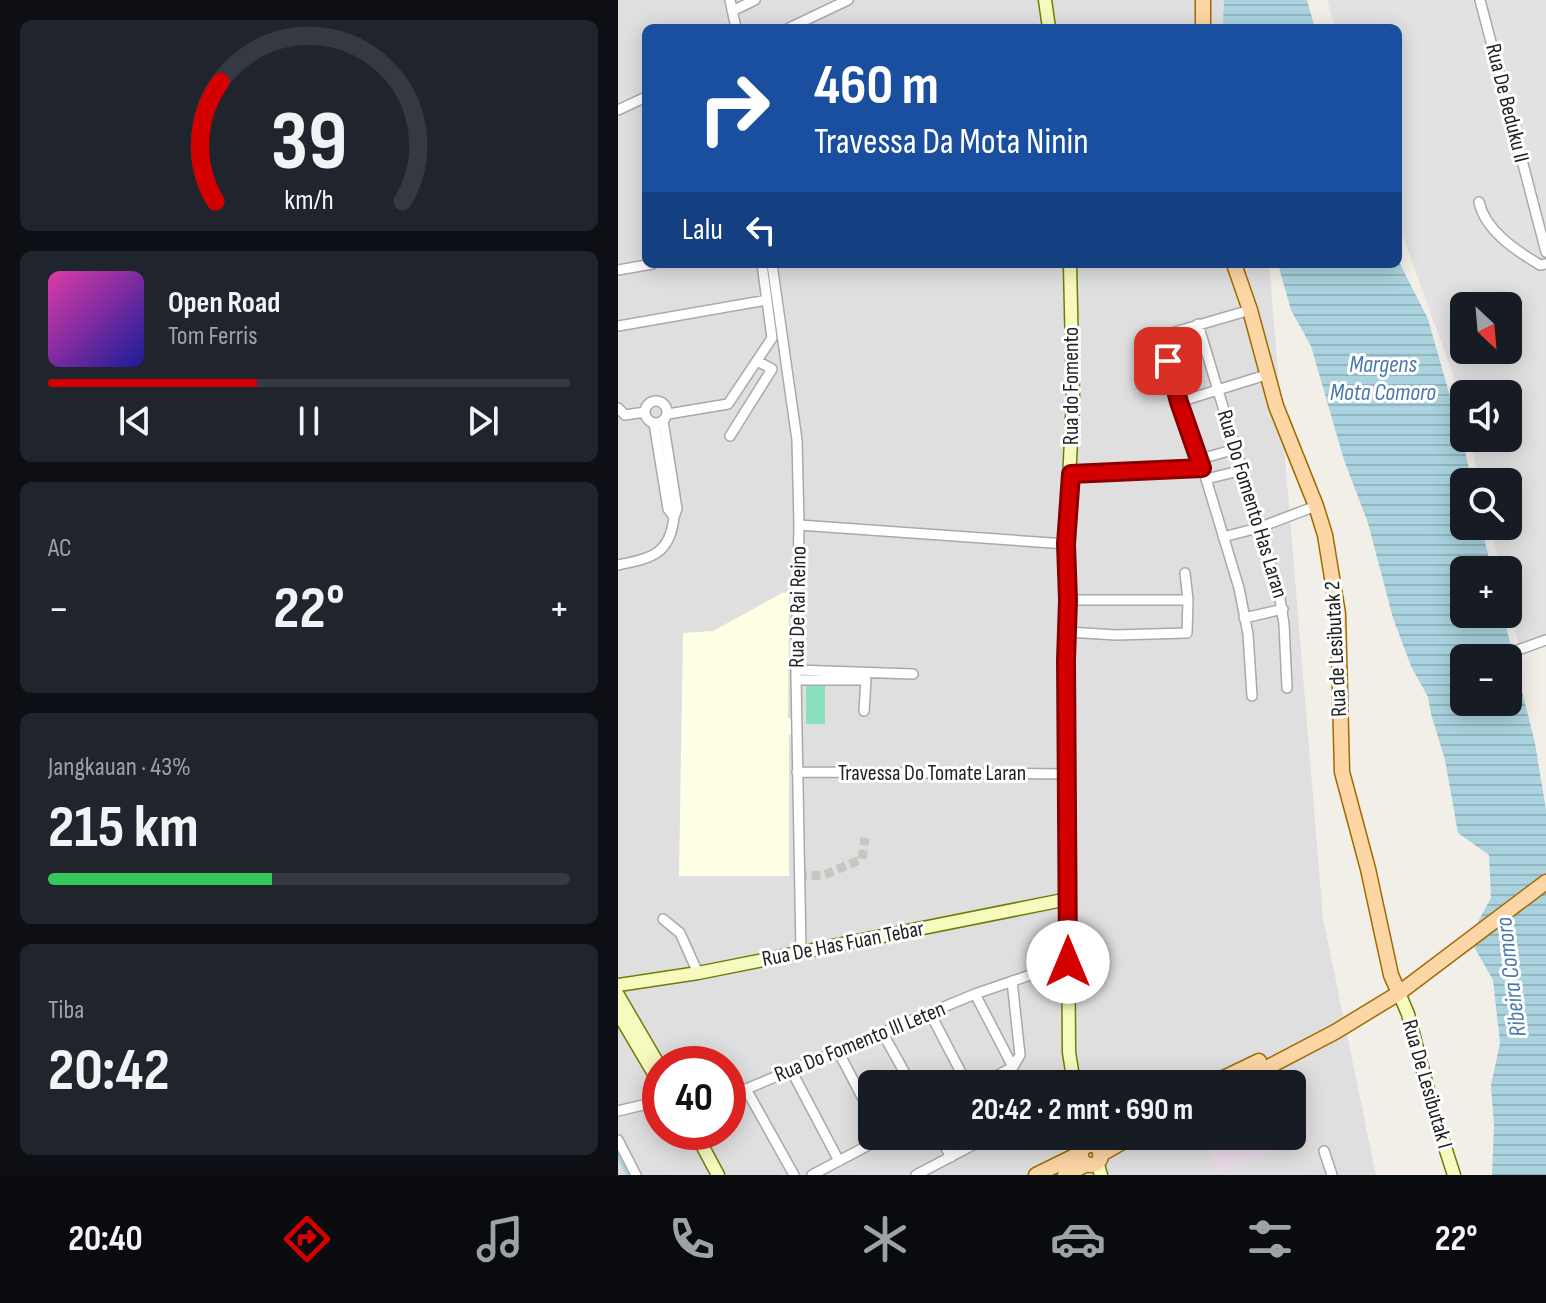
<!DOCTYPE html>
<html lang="id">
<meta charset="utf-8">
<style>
:root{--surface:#171b24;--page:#20242c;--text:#f1f3f6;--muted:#9ea1a6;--line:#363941;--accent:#d40000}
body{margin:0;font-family:"Sofia Sans Condensed",sans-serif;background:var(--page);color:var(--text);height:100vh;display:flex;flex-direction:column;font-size:30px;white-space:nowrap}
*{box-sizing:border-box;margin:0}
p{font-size:26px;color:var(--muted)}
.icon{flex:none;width:44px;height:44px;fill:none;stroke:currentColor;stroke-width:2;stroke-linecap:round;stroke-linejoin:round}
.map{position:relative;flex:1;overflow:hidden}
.panel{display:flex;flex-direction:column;gap:20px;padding:20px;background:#0d0f14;width:618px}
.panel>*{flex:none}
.guide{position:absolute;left:24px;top:24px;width:760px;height:244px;border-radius:12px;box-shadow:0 4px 20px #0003;background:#1a4fa0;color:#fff;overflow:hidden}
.needle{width:52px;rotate:154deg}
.controls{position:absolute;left:832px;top:292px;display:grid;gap:16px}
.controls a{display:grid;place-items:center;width:72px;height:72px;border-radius:12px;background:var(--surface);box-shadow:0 4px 20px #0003;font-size:40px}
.speed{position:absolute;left:24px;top:1046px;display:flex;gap:16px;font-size:40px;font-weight:700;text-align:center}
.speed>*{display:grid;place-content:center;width:104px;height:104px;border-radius:50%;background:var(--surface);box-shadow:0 4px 20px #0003;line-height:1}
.speed .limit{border:12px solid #d22;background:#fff;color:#111}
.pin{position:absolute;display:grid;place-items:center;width:68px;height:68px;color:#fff;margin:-34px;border-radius:16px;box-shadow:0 4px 12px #0006}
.me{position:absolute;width:88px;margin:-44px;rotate:0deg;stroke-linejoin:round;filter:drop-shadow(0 0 6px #0008)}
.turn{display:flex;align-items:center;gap:28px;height:168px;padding:0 40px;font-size:36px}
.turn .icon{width:104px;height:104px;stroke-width:2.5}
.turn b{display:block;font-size:56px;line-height:68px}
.then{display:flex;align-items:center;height:76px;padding:0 40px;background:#0003;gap:16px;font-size:30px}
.big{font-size:60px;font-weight:700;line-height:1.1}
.panel .tile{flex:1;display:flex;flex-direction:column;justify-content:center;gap:12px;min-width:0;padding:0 28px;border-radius:12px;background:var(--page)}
.panel .dial{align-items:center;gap:0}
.dial svg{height:208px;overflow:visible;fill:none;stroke:var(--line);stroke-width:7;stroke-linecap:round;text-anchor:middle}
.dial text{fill:var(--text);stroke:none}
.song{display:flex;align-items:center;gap:24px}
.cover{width:96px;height:96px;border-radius:12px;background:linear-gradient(135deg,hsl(320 70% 55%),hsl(240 70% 35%))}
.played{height:8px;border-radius:4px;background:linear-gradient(90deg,var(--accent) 40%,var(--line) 40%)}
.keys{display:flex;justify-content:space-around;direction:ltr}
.heat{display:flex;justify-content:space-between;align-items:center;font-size:44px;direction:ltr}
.charge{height:12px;border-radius:6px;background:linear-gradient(90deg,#34c759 43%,var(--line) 0)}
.trip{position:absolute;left:240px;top:1070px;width:448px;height:80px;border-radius:12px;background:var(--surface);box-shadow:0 4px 20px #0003;font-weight:700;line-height:80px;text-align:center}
.tabs{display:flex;height:128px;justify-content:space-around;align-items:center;background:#090b0e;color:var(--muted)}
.tabs .icon{width:56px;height:56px}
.tabs .on{color:var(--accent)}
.tabs b{font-size:36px;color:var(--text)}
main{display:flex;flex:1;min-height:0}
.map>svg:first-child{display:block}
.residential{fill:#e0dfdf;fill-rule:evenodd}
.industrial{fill:#ebdbe8}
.education{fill:#ffffe5}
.pitch{fill:#88e0be}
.parking{fill:#e2e2e2;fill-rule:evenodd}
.water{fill:url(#water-rules);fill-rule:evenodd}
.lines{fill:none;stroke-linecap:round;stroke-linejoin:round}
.canal{stroke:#aad3df;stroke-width:7}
.street-tunnel{stroke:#c8c6c1;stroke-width:9;stroke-dasharray:9 4.5;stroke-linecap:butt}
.street-casing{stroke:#a9a9a9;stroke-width:12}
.secondary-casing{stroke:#707d05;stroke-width:15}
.primary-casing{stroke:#a06b00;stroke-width:17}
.street{stroke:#fff;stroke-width:9}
.secondary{stroke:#f7fabf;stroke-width:12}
.primary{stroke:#fcd6a4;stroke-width:14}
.route-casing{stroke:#8a0000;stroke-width:20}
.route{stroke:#d40000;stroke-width:14}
.labels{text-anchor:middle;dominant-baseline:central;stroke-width:6;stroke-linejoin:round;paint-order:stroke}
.street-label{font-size:22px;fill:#222;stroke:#fff}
.water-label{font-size:24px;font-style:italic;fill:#4a7aab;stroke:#fff}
</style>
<main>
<section class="panel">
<div class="tile dial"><svg viewBox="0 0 100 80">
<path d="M14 69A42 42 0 1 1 86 69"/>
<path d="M14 69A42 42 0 0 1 16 23" stroke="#d40000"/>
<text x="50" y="56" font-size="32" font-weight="700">39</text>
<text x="50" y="72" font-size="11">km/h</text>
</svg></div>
<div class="tile">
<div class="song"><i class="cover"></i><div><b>Open Road</b><p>Tom Ferris</p></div></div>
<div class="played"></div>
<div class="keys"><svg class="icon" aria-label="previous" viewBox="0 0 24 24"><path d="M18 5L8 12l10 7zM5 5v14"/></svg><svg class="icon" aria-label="pause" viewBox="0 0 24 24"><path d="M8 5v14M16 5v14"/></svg><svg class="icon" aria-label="next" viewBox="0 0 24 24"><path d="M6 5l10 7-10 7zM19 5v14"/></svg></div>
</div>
<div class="tile"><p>AC</p>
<div class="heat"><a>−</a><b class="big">22°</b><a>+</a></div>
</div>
<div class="tile"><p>Jangkauan · 43%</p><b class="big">215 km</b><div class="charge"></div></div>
<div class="tile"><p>Tiba</p><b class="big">20:42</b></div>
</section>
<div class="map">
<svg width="928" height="1175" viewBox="0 0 928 1175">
<defs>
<pattern id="water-rules" width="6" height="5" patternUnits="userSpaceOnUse" patternTransform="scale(2)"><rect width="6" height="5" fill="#aad3df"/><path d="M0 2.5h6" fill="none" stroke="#92b5bf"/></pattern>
</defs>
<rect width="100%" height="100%" fill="#f2efe9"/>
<path class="residential" d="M0,0H628L631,28H28V264H651L705,918L758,1175H0ZM42,1064H110V1132H42ZM254,1084H674V1136H254Z"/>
<path class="industrial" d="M674,1095L695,1138L600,1173L584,1136H674Z"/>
<path class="education" d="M171,592L170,718L173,719L175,734L171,735V876H61L65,633L95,631L164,593Z"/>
<path class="pitch" d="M188,686H207V724H188Z"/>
<path class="parking" d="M709,0H928V640L901,647L890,600V570H883L872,526H890V482H862L851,438H890V394H846V416L838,383L780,223V28H717ZM846,306H890V350H846Z"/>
<path class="water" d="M606,0H689L697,28H605Z
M780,260L810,319L845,442L854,482H846V526H863L874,570H846V614H885L917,743L928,810V1175H874L876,1126L873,1085L882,1043L875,980L851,938L873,898L871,855L840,833L827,760L813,714L810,697L793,666L775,618L750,523L726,460L693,346L673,310L660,264H780ZM846,658H890V702H846Z"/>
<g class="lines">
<path class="canal" d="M0,1152L12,1175"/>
<path class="street-tunnel" d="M180,876L206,875L244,859L247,838"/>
<g class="street-casing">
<path id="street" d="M112,0L118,28
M862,0L928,252
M114,11L137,0
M171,28L230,0
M0,110L28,97
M861,202C867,230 897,250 922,265L928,264
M154,264L179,440L181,525L178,676L183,952
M0,270L34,264
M632,310L543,336L561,402L582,459L621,588L630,634L634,696
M580,324L661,593L666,624L669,688
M0,326L149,300
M27 412a11 11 0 1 1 22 0a11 11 0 1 1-22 0Z
M561,402L651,374
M0,408L7,415L27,412
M50,414L110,404L154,338L144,264
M36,423L50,509L56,517L59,509L45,421
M112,436L154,369L139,361
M582,459L618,449
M453,474L584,468
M588,479L625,470
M181,525L448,544
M605,537L640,528L698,506
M0,565C33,558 52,555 56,517
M567,573L570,600
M450,600H570L569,633L498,635L450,632
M626,618L665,609
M900,650L928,640
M178,670L295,674
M178,680H248L246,711
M179,772L449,774
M45,919L62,933L80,973
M357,994L395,1067
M312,1013L349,1084
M264,1032L293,1084
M220,1051L254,1116
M173,1070L221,1161
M363,1084L395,1067L402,1055L394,981
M0,1111L42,1101
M321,1136L333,1157
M0,1140L18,1175
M706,1151L714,1175
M176,1175L128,1089L357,994L450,962
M194,1175L268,1136
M298,1175L372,1136"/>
</g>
<g class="secondary-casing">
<path id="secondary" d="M427,0L431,28
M452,264L455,398L448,544L450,600L448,660L451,1052L456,1084
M0,985L80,973L450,899
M781,993L790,1014L817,1116L836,1175
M0,995L42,1067
M0,1013L42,1084
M77,1132L100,1175
M479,1162L483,1175"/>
</g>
<g class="primary-casing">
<path id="primary" d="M585,0V28
M616,264L632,310L658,406L698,506L707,535L720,614L724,772L750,869L773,975L781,993
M593,1084L641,1061
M618,1084L717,1032L781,993L928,882
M475,1145L491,1136
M463 1155a10 10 0 1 1 20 0a10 10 0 1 1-20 0Z
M482,1155L515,1136
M418,1175L463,1153
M447,1175L469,1164"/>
</g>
<use href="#street" class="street"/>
<use href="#secondary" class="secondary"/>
<use href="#primary" class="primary"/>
</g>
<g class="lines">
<g class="route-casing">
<path id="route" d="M450,962L448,660L450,600L448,544L453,474L584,468L561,402L550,361"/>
</g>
<use href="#route" class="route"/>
</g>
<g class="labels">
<g class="street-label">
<text transform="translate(889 103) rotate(76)">Rua De Beduku II</text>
<text transform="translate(453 386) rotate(-90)">Rua do Fomento</text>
<text transform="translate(634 504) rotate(73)">Rua Do Fomento Has Laran</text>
<text transform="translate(180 607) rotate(-89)">Rua De Rai Reino</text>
<text transform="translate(718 649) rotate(-93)">Rua de Lesibutak 2</text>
<text x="314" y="773">Travessa Do Tomate Laran</text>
<text transform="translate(225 944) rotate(-11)">Rua De Has Fuan Tebar</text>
<text transform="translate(242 1042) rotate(-22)">Rua Do Fomento III Leten</text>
<text transform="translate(809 1084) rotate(74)">Rua De Lesibutak I</text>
</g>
<g class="water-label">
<text x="765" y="364">Margens<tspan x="765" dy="28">Mota Comoro</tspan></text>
<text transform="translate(893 977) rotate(-97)">Ribeira Comoro</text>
</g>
</g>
</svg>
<div class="controls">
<a><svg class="needle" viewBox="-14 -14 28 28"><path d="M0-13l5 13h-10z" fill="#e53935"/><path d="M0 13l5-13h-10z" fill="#9ea1a6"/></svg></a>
<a><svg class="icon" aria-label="sound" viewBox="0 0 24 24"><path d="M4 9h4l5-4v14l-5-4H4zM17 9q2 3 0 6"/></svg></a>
<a><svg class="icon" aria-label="search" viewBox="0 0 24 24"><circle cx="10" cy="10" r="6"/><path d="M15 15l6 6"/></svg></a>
<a>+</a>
<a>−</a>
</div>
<div class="speed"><div class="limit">40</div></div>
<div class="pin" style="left:550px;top:361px;background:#d93025"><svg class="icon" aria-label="arrive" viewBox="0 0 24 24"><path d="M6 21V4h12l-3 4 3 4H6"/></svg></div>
<svg class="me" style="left:450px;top:962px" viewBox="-20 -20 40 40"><circle r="19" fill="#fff"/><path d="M0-13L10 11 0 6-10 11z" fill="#d40000"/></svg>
<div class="trip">20:42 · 2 mnt · 690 m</div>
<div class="guide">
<div class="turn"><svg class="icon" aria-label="right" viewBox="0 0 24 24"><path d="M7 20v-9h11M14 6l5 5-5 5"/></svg><div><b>460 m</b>Travessa Da Mota Ninin</div></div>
<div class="then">Lalu<svg class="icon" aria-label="left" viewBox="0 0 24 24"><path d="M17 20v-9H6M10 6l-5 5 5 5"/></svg></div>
</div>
</div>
</main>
<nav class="tabs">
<b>20:40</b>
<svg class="icon on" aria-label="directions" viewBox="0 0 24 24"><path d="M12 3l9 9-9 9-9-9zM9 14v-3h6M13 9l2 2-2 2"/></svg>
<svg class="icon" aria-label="music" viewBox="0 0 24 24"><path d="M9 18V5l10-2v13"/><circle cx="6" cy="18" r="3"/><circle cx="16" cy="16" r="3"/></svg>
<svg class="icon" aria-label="phone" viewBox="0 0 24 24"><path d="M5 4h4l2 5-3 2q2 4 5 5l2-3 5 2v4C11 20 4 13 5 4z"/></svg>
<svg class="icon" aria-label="climate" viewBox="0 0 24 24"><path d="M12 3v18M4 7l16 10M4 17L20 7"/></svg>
<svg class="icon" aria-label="car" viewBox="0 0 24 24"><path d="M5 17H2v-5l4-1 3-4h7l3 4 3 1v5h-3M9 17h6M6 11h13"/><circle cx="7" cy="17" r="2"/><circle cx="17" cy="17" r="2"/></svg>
<svg class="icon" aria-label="filters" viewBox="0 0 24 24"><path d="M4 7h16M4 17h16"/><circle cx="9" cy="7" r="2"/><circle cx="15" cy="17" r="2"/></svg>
<b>22°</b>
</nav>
